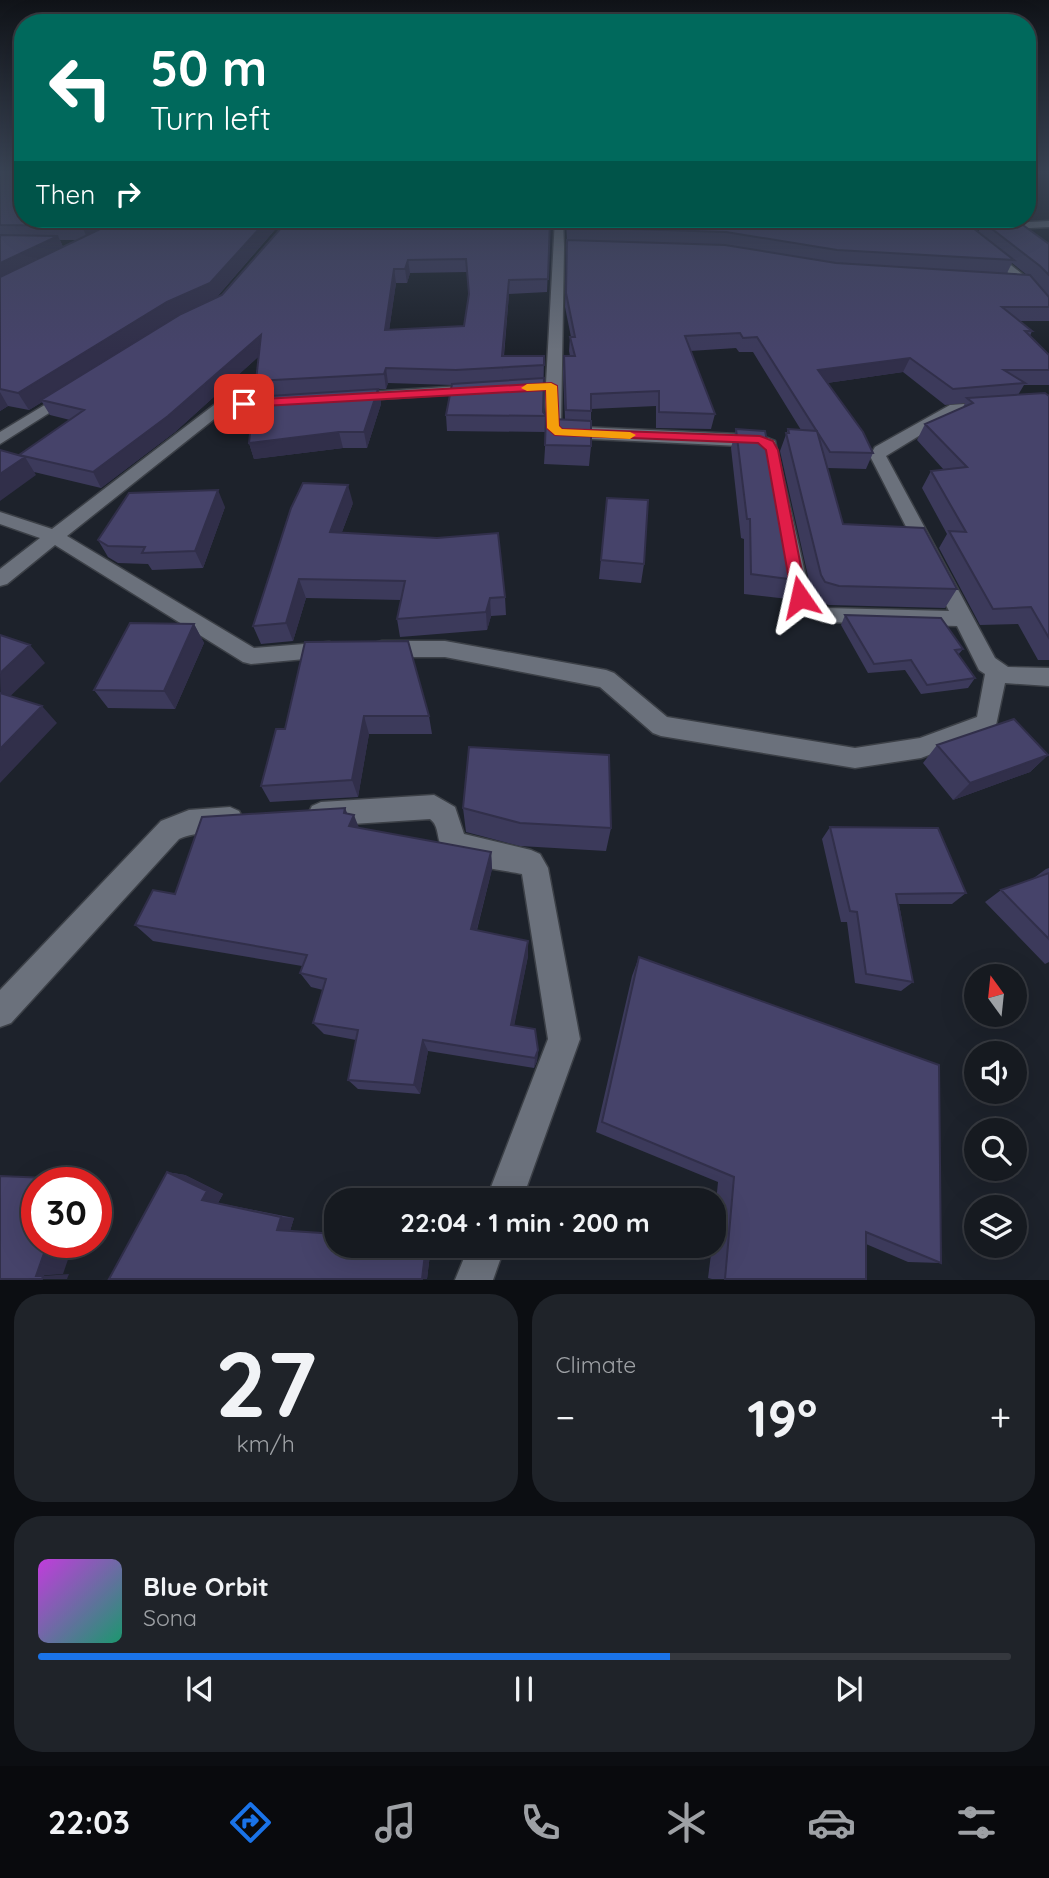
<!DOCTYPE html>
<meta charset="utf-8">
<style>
:root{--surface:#161a20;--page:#1f2329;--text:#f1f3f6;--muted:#9ea1a5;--line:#35383e;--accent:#1a73e8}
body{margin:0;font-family:Quicksand,sans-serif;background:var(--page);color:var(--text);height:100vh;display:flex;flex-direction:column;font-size:26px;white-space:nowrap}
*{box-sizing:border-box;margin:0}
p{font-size:23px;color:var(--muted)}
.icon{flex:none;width:38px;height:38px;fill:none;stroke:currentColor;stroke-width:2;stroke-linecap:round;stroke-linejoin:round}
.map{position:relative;height:1280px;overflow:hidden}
.panel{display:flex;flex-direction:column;gap:14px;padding:14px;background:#0c0e12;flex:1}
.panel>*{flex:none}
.banner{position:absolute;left:14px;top:14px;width:1022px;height:214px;border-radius:28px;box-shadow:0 7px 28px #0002,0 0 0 2px var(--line);background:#00695c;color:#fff;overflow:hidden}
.needle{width:46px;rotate:345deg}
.fabs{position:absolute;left:964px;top:964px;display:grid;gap:14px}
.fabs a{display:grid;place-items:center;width:63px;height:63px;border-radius:50%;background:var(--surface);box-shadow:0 7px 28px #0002,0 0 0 2px var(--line);font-size:35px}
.speed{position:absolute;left:21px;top:1167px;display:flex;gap:14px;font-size:35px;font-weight:700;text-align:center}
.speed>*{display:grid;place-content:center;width:91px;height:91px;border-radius:50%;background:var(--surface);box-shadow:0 7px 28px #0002,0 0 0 2px var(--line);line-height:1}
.speed .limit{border:10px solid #d22;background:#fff;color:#111}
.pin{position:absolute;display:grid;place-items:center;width:60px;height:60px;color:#fff;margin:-30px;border-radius:14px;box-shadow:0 4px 10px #0006}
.me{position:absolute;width:77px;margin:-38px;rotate:349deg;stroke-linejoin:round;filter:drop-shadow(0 0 5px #0008)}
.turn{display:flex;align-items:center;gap:24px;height:147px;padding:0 21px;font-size:32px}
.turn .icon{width:91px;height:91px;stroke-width:2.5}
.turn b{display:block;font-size:49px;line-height:60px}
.then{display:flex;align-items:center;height:66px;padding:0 21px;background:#0003;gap:14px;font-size:26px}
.big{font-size:52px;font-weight:700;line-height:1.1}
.panel .card{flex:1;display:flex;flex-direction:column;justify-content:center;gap:10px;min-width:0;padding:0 24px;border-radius:28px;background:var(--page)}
.panel .dial{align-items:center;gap:0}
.dial b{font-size:91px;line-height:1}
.song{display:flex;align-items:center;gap:21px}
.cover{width:84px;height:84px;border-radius:10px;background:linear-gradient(135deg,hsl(290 70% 55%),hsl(160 70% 35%))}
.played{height:7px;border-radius:4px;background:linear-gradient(90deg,var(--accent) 65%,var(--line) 65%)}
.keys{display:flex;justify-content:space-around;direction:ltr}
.heat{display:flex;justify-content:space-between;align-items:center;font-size:38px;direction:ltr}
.panel .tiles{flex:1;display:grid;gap:14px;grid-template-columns:1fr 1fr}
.card:last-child{grid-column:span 2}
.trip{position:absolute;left:324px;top:1188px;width:402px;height:70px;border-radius:28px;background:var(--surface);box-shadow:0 7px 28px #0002,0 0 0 2px var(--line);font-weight:700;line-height:70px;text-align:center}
.dock{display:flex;height:112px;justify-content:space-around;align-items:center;background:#090a0d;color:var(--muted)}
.dock .icon{width:49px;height:49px}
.dock .active{color:var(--accent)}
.dock b{font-size:32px;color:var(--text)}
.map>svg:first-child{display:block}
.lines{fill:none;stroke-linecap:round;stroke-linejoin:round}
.street-casing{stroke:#3c4047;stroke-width:3}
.street{fill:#6b717c;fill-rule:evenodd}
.wall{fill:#3c3a5b;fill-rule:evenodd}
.shaded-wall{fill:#312f4a}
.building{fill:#46436a;stroke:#312f4a;stroke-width:2;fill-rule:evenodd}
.route{fill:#e11d48;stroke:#92132f;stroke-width:2}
.slow{fill:#f59e0b}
</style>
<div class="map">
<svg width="1049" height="1280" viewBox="0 0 1049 1280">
<rect width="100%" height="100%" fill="#1d222b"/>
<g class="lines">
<g class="street-casing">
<path id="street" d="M245,219H319L320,220L315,223L250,222Z
M555,219L563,221L564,247L561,426L760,435L775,441L810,595L815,603L826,608L949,611L870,456L875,447L950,405L1049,398V406L958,412L886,456L995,658L1008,667L1049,668V686L1005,683L995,730L921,758L855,768L661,736L653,733L600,687L445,657H382L374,655L371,649L374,643L382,641H445L606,670L614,673L667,717L855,748L920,738L977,717L985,674L979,670L957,626L823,622L801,613L790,597L762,447L571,438L553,435L548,431L545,402Z
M942,219H953L1031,281L1049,301V313L1045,312L1023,285Z
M1049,221V227L996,230L991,227L996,224Z
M479,385L486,389L484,392L351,401L344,397L351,393Z
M71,389L76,390L78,393L76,396L0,444V432Z
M280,397L287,401L285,404L223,412L67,536L254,648L329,642L337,644L340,650L337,656L251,664L243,662L55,545L7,584L0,586V569L40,538L0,524V512L52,529L214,405Z
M434,795L455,807L464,834L531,850L540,854L548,868L580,1039L522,1200H486L548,1039L522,874C503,870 454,865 443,849C436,840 440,826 430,819L321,826L312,822L308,814L312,806L321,802Z
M230,807L239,811L243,819L239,827C220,835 198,830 179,839L11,1023L0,1027V990L161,821L189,810Z
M469,1246H505L493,1280H455Z"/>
</g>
<use href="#street" class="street"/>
</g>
<path class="wall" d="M0,172L23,219L279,225L216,298L550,219L547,292L509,294L504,356H544L543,412L546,416L553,419H565L563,371L564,356H570L569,351L570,337H571L565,307L567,241L566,219H952L978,232L983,222L1049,244V321H1020L1032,331L1030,336L1049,355V385H1024L1018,395L1049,396V660H1038L1018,624L980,625L939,548L947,534L922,488L931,471L944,470L917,440L925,424L963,407L965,403L945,405L903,372L827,383L873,453L866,469L827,468L843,524L957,589L945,608L829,605L817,601L812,594L780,451L788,429L801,430L753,352H739L736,348L690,351L715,414L711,429L656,428V406L591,409V446L589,466L544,464L546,432L447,431L446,415L452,385L388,383L386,389H379L381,404L367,448H343L254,459L249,443L261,396L256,381L259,356L175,432L101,488L34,472L36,475L19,455L70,420L50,415L42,402L29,410L8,406L0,411ZM60,240H76L63,247ZM1012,263L1027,275L1007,273ZM467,272L469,296L464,326L389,330L396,283H407L410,273ZM179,315L136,342L174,318Z
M736,429L796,580L788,599L744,594V539L741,538L731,448Z
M607,498L644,564L641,583L599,579Z
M353,503L342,532L505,597L506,615L491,616L487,630L400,637L397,619L401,600L306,598L293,641L261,644L253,626Z
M225,507L203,568L152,570L148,564L118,563L108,557L98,540Z
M845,615L963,649L958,655L975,678L968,688L921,694L905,670L868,673L841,625Z
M194,624L204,643L175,709L108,708L94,690Z
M305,642L429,716L432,734H369L358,797L270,802L261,786L285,729Z
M937,745L1048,755L1030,772L953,800L923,763Z
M463,808L611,828L606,851L520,846L466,832Z
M348,814L359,828L491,852L492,869L477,930L528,956L514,1025L538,1050L537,1061L534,1068L428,1051L420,1094L358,1089L348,1080L356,1040L324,1034L313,1023L323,990L311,987L300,973L302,966L153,941L135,925L175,894Z
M830,827L966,893L952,904H899L913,982L901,991L855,983L847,922H841L822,839Z
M1049,868V962L1045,964L985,902L1001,890L1031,880L1046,869Z
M639,957L941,1263L908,1262L866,1244V1279H712L708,1278L712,1246H714V1223L718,1182L596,1132L632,976Z
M167,1172L185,1175L223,1194L218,1203L294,1218L290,1231L336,1246H431L427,1279H109Z"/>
<path class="shaded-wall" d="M97,219H133L88,240L82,226Z
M268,219H278L279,225L215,299L174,318L44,401L41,400L42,402L29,410L18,393Z
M58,236L65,251L0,283V263Z
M408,260L410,273L407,283L405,269Z
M394,269L396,283L387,345L385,330Z
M509,280V294L502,371V356Z
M261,335L266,350L175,432L101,488L93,472Z
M910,358L903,372L813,385L818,370Z
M386,368L388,383L386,389L384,374Z
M378,389L381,404L367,448L364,432Z
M0,392L8,406L0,411Z
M339,432L343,448L254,459L249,443Z
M25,457L36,475L0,501V474Z
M348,485L353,503L335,550L330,532Z
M218,490L225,507L203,568L195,551Z
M299,579L306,598L293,641L286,623Z
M490,598L491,616L487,630L486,612Z
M194,624L204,643L175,709L164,691Z
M30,645L45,663L1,705L0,673Z
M42,706L57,723L0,783V749Z
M364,716L369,734L358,797L352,780Z
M1048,755L1030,772L953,800L970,783Z
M345,808L351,822L354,815L361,833L357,844L344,813Z
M491,852L492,869L473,944L471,929Z
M528,941V956L512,1037L511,1025Z
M423,1040L428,1051L420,1094L414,1085Z
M538,1050L537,1061L534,1068L535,1058Z
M167,1172L185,1175L223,1194L218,1203L202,1200Z
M71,1179L94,1183H70Z
M281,1217L294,1218L290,1231L277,1230Z
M48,1242H74L63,1274L36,1276Z
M426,1246H431L427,1279H422Z
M69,1274L67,1279H42L43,1276Z"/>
<path class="building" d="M1,171H23V219H97L82,226L0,225V172Z
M121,219H268L210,283L167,302L18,393L0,389V277Z
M289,219H550L548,279L509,280L502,356H544V365L456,370L386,368L384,374L256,381L261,335L168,416L93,472L19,455L84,410L41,400L181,314L222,295ZM466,259L469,294L464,326L385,330L394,269H405L408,260Z
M567,219H952L956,221H964L1014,260L837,250L726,232L567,227Z
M1016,220L1049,244V275L1040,266L983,222Z
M0,235L58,236L0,263Z
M567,240L725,245L836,263L1030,275L1049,297V307H1002L1032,331H1025L1049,355V370H1004L1025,383L953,389L910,358L818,370L863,432L873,453L830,452L757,337L743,338L740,333L685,336L715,414L659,412V391L591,394V411L566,410L564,356H575L570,337H575L566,293Z
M544,378L543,412L546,416L446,415L452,384Z
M378,389L364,432H339L249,443L254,397Z
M1045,393L1049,396V638L1031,607L993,609L949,531L966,532L931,471L967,467L925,424L973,403L967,398Z
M546,414L553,419L591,421V446L545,445Z
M736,429L765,431L796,580L751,574L750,519H747Z
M788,429L817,431L843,524L924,528L957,589L839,586L825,582L821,575L786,433H789Z
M0,450L25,457L0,474Z
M303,483L348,485L330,532L437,538L498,533L505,597L490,598L486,612L397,619L405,581L299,579L286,623L253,626L291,508Z
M218,490L195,551L142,553L145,547L108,546L98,540L129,493Z
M607,498L648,500L644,564L601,560Z
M845,615L941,618L963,649L955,650L975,678L927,685L911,660L874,664Z
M130,623L194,624L164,691L94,690Z
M0,635L30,645L0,673Z
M408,641L429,716H364L352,780L261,786L276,729H285L305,642Z
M0,693L42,706L0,749Z
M1014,719L1048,755L970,783L937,745Z
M469,747L609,755L611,828L520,823L463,808Z
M345,808L344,813L354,815L349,826L491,852L471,929L528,941L511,1025L535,1029L538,1050L535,1058L423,1040L414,1085L348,1080L358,1030L313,1023L326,979L300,973L307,955L135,925L153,890L175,894L202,817Z
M830,827L938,828L966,893L896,894L913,982L866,974L857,912L850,911Z
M1049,873V939L1001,890Z
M639,957L939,1065L941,1263L866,1232V1279H725L734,1177L602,1122Z
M167,1172L207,1191L202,1200L281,1217L277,1230L336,1234V1246H426L422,1279H109Z
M0,1176L71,1179L70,1183H37V1242H48L36,1276H43L42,1279H0Z"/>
<linearGradient id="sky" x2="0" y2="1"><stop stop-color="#101318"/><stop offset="0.49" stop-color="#3a4455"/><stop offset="1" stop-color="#3a4455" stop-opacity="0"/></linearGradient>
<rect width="1049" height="351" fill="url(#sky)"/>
<path class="route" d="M551,383L557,386L559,426L562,429L760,436L773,441L778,450L807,597L805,601L800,602L792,597L766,450L758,443L555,435L547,428L546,390L244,407L239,404L244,400Z"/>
<path class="slow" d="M551,383L557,386L559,426L562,429L630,432L636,435L630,439L555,435L547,428L546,390L527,391L521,388L527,384Z"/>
</svg>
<div class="fabs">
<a><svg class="needle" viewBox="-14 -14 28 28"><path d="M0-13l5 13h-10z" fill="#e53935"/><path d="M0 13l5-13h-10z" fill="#9ea1a5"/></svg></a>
<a><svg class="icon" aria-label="sound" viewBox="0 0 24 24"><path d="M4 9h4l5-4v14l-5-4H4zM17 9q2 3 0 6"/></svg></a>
<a><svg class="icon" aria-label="search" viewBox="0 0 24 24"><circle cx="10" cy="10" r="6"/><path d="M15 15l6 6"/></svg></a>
<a><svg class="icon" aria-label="layers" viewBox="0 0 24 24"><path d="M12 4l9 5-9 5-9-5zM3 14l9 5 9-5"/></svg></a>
</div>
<div class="speed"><div class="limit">30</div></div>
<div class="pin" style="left:244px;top:404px;background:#d93025"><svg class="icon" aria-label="arrive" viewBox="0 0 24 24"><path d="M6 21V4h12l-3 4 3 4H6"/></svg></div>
<svg class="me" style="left:800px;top:597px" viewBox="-20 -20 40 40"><path d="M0-17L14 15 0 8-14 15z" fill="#e11d48" stroke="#fff" stroke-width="4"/></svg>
<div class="trip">22:04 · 1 min · 200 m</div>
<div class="banner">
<div class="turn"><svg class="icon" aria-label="left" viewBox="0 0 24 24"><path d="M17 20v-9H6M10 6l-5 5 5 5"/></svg><div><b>50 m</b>Turn left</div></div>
<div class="then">Then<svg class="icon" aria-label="right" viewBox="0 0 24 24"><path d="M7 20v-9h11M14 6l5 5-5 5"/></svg></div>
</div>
</div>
<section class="panel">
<div class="tiles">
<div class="card dial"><b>27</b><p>km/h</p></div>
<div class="card"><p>Climate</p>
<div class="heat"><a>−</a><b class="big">19°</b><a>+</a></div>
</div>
<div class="card">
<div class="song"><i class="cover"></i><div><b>Blue Orbit</b><p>Sona</p></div></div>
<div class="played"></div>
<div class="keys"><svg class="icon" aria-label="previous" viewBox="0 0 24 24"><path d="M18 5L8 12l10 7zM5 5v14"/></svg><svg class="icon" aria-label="pause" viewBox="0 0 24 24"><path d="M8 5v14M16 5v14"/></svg><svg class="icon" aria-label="next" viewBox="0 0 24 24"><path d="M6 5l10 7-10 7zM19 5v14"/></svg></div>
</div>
</div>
</section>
<nav class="dock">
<b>22:03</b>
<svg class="icon active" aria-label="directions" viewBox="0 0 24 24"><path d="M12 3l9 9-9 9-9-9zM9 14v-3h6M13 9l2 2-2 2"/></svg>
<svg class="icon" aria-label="music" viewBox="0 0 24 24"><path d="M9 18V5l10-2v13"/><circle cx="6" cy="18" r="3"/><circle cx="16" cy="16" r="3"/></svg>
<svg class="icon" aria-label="phone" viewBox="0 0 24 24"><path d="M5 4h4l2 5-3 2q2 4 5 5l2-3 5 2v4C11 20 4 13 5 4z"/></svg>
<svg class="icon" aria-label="climate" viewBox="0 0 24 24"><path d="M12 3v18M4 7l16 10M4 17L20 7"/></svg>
<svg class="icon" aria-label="car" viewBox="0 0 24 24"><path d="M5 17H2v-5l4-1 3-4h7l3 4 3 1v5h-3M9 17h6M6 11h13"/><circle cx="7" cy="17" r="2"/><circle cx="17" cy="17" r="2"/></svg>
<svg class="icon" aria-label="filters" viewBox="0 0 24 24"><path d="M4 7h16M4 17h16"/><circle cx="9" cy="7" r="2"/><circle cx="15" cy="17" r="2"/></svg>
</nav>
